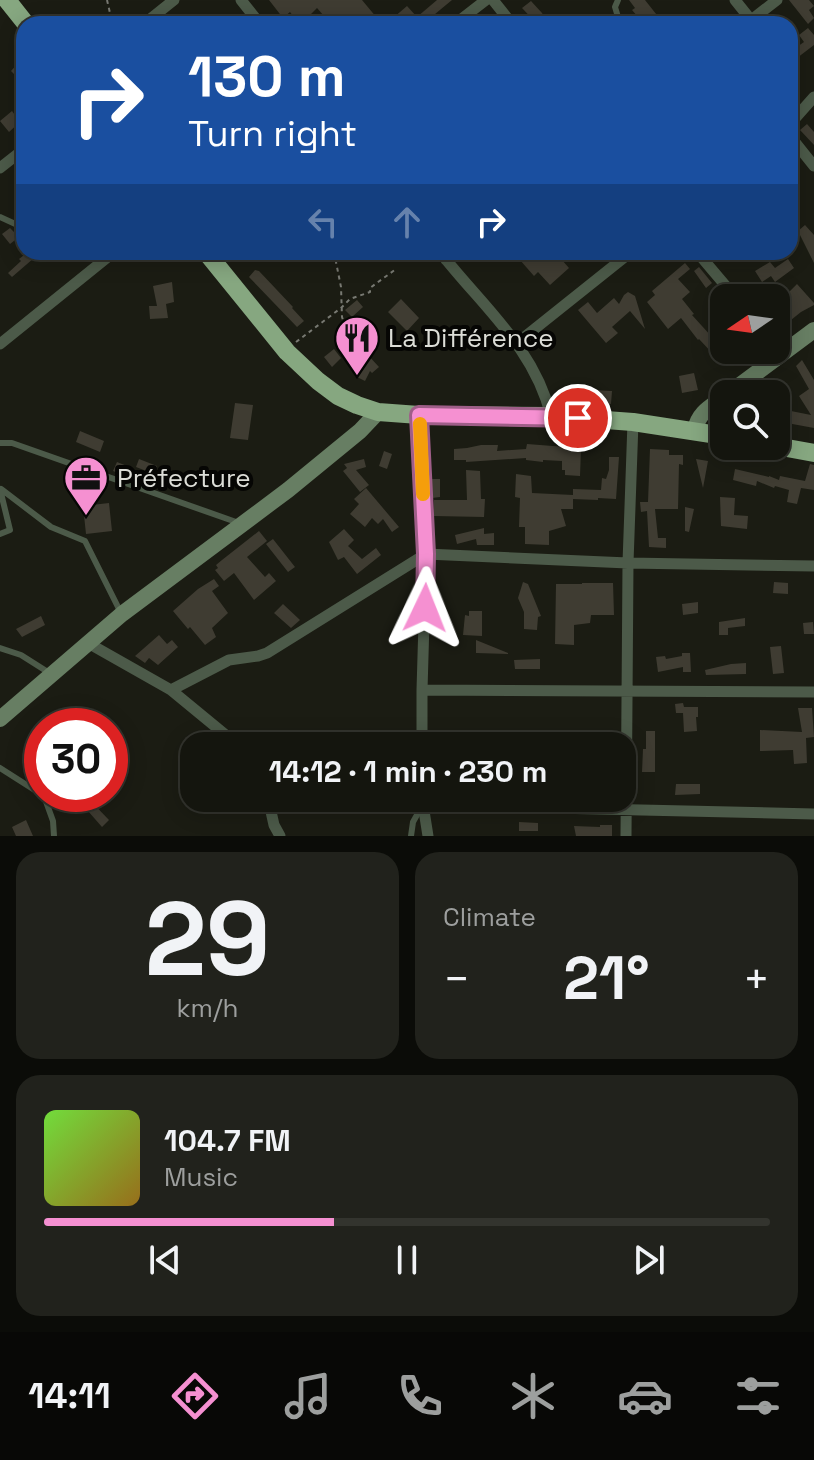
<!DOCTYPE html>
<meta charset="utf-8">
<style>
:root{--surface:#14150e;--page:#21221c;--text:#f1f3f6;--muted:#9d9f9e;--line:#33342e;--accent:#f590d1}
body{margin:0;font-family:"Space Grotesk",sans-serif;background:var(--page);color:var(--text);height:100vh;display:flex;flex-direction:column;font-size:30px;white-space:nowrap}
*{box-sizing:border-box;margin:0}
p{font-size:26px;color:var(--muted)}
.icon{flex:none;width:44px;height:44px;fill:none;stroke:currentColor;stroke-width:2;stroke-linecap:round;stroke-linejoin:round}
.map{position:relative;height:836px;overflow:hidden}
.sheet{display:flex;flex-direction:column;gap:16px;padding:16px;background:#0b0c08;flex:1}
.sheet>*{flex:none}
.hud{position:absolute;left:16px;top:16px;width:782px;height:244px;border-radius:24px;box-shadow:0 4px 20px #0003,0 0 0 2px var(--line);background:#1a4fa0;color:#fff;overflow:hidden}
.needle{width:52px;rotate:257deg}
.tools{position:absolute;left:710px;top:284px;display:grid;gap:16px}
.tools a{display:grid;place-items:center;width:80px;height:80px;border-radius:16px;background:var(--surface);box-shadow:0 4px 20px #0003,0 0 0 2px var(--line);font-size:40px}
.speed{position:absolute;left:24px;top:708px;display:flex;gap:16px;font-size:40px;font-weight:700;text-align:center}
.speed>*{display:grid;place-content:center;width:104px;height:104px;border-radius:50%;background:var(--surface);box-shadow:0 4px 20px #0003,0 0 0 2px var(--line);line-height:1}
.speed .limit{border:12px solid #d22;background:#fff;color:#111}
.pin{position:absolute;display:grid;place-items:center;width:68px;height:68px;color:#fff;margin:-34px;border:4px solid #fff;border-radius:50%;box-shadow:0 2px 8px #0007}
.me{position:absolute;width:88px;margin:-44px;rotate:2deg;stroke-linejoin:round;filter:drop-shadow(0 0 6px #0008)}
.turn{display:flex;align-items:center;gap:28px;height:168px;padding:0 40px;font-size:36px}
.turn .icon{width:104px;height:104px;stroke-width:2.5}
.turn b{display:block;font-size:56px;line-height:68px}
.lanes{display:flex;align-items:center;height:76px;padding:0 40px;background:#0003;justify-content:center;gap:40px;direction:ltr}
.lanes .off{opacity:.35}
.big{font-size:60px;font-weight:700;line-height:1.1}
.sheet .widget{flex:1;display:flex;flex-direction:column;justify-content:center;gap:12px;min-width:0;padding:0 28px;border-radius:24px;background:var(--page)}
.sheet .dial{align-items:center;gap:0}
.dial b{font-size:104px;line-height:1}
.song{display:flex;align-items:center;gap:24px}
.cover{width:96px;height:96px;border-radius:12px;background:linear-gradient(135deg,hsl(100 70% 55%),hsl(40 70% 35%))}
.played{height:8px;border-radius:4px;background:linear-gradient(90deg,var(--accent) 40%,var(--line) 40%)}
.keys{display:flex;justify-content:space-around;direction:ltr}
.heat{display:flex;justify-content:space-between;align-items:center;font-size:44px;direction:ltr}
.sheet .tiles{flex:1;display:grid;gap:16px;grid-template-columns:1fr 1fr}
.widget:last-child{grid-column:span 2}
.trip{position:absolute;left:180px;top:732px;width:456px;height:80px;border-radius:24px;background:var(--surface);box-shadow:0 4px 20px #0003,0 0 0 2px var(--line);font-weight:700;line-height:80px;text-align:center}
.tab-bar{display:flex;height:128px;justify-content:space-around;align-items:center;background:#080806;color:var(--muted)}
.tab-bar .icon{width:56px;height:56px}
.tab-bar .active{color:var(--accent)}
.tab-bar b{font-size:36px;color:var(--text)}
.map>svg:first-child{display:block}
.building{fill:#3f3c32}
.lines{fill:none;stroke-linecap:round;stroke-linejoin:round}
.path{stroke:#787972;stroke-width:2;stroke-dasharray:4 4;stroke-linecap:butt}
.service{stroke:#4c5a49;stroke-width:6}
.minor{stroke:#4c5a49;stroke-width:11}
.secondary{stroke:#677e63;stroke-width:16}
.trunk{stroke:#86a780;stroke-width:18}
.route-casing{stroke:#9f5e88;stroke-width:20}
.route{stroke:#f590d1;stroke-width:14}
.slow{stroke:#f59e0b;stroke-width:14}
.labels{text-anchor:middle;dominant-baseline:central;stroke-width:8;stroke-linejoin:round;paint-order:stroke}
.poi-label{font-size:26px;fill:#dcddd7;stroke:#060604;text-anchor:start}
</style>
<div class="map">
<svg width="814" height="836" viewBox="0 0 814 836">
<rect width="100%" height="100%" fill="#1b1c13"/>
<path class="building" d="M269,0H362L382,24H331L317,8L308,17L305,14L297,21L290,12L283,18Z
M437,0H452L423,24H386L407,6L417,17Z
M629,0H645L664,24H644L632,10L635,8Z
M789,0H809L814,6L809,10L814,18L808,24Z
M531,1L542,13L548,24H537L522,8Z
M808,28L814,35V45L797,58L791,51L804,42L799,35Z
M20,61L24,66V84L11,71Z
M12,111L20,122L9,132L0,121Z
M807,124L814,132V145L800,130Z
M805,225L814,235V263L798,231Z
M10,228L19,237L10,244L2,234Z
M28,252H41L12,277L8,273L21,261L19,259Z
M513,252H555L569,268L550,285L538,272L534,276Z
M788,259L794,268L775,282L771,276L762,282L755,271L770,262L775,268Z
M685,263L690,269L678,279L690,292L682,299L694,314L692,315L712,337L724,328V345L713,354L699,339L698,340L681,318L668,329L647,302L655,295L652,291Z
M699,267L712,283L706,288L694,271Z
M255,270L259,271L293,307L292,308L304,321L297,327L249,277Z
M172,282L174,302L166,304L168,318L150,319L149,306H157L153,286Z
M797,284L814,303V305L801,312L776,332V318L792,306L785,296Z
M628,292L635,296L645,329L630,311L612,327L618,333L606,343L578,310L588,302L597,313L614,298L619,304L624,295Z
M401,299L419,318L407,331L388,312Z
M357,300L363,307L352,317L345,310Z
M368,323L378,332L348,362L340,354Z
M334,349L341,358L332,367L324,357Z
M367,354L379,367L372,373L370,371L365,381L355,376Z
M802,360L814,380V428L776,421V408L811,415L799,396L809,389L796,366Z
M694,373L698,390L682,393L679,376Z
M592,390L612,391L611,404L591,403Z
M235,403L253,405L248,440L230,438Z
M80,431L104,441L100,452L76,442Z
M527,444L566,447V450L581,449L580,476L565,475V470H562V461L543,460V462L526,460V458L466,462V460H454V449L467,448L481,445H498L497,451L526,449Z
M650,449L669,450V455H683V465L679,464L678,509H655L658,538H666V548L649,547L647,511L641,512L640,502H648Z
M384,451L392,454L387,469L379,466Z
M609,457H619L616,499L598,498V500L573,499V489L601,490L602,478L606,479L609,470Z
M139,459L157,466L154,474L136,467Z
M364,459L366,467L356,470L369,485L360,492L343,471L347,468L344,464Z
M696,459L708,461L703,488Z
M117,462L132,468L128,477L113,471Z
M810,464L814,465V490L801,488L797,504L787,502L789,490L775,486L774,488L757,481L756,486L733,480L735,469L769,477V476L779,480L780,476L805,481Z
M466,470L480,471L481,499H485L484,517L434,516V500H467Z
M516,474L531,476L532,493L573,495V509H561L566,526L549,531V545L525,544V527H519L520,498L515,497Z
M431,479H440V497L432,498Z
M366,488L399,527L392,532L383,519L378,524L372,518L365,527L350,514L359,504L354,499Z
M720,497L735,498L734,515L748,516L747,529L721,526Z
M109,503L112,531L86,534L83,506Z
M685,507L694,509L689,532L685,531Z
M484,528V534L494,533V545H477L476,539L457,544L455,535Z
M344,529L354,540L348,546L362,559L376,548L381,555L357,574L344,557L338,560L329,542Z
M259,531L267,541L247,557L265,577L269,573L276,581L254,600L234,573L224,581L215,570L218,568L216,565L222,560Z
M273,539L295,567L288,572L266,544Z
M214,579L219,586L212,591L228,613L212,628L216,637L205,645L190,627L188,629L173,611L198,589Z
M523,582L528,584L541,616L538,617L537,630L524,629V612L518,598Z
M774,582L788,583V594L773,593Z
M582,583H613L614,615H591L590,623L574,625V645L555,644L556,584H582Z
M698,602V613L683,615L682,604Z
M283,604L300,620L291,628L274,613Z
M469,611H482V636L463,635L465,615L469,616Z
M41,616L45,625L22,637L16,629Z
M745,618V626L728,628V635H719V622Z
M813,622L814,634H804L803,623Z
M159,635L167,644L172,640L178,647L158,665L149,658L145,663L135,656Z
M476,640L508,653V654L476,653Z
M781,646L784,673L773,674L770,647Z
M682,653H690L691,672H683V667L658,672L656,657L665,656L666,659L682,656Z
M540,659V669H515L514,660Z
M746,663V674L706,675L705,670L731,664Z
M683,703L684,707H698V717H696L697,731L684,732L683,713H676L675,704Z
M798,708H812L814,737L806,738L807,763L794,764L793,750L760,751V730L802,732Z
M449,731L451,742L430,744V734Z
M646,731H655V772H642L643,749H646Z
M194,756V781L182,771Z
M676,784H700V794L675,795Z
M73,794H84L109,820L102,827Z
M298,798H337L306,814Z
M26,820L33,836H16L12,827Z
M519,822L538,823V831H519Z
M600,825H612V836H576L574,826L600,827Z"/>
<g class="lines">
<path class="path" d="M107,0L110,13
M334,252L341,287L342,317L345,326L355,334
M296,342L341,308L350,299L370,292V288L396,269"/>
<path class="service" d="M618,0L615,7L618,17L624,24
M0,217L24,228
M0,443H12L239,523
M1,489L51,527L85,541L121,613
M0,534L10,530L0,489
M0,648L21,655L51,674
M0,768L44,796L53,821L54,836
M411,836L413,822L422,806"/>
<path class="minor" d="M241,0L260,24
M493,0L512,24
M735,0L751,20
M144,24L174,0
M455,24L486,0
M746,24L777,0
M790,124L814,97
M790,136L814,166
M0,168L24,149
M440,252C482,306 534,347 551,416
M697,252L736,298
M446,260L457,252
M517,343L631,252
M0,344L114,252
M419,415L426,554L422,690V746
M88,643L171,690L239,746
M171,690L229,660L258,656L267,653L426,554L628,563L814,566
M422,690L814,692
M268,798L274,825L280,836
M422,798L428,836
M422,805L814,814
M626,836L628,563L633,422"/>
<path class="secondary" d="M728,394L814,330
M695,430C698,413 710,407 724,397
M0,719L122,614L288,490L360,431L378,412"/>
<path class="trunk" d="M7,0L26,24
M206,252L287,352L318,381L338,396L357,405L378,412L419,415L551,416L633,422L724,436
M776,446L814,453"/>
</g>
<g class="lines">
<g class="route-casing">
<path id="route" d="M425,608L426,554L419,415L578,418"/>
</g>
<use href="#route" class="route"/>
<path class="slow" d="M420,424L423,494"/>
</g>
<defs>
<g id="restaurant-pin" transform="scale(2.3)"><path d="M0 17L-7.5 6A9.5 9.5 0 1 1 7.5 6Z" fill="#f590d1" stroke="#060604"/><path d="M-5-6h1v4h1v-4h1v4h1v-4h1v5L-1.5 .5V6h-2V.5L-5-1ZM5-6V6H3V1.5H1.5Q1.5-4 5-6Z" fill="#111"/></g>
<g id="office-pin" transform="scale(2.3)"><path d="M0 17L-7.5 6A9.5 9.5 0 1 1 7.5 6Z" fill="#f590d1" stroke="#060604"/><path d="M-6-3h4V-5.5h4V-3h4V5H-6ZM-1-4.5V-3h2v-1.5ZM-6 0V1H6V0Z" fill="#111"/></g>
</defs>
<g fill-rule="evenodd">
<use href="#restaurant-pin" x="357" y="338"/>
<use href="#office-pin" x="86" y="478"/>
</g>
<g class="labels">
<g class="poi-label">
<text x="388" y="338">La Différence</text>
<text x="117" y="478">Préfecture</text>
</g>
</g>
</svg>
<div class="tools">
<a><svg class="needle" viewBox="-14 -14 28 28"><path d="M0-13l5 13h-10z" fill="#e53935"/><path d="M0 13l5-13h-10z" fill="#9d9f9e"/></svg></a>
<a><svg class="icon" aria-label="search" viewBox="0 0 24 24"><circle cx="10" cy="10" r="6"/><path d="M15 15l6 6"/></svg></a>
</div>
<div class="speed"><div class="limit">30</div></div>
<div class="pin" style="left:578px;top:418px;background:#d93025"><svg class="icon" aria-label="arrive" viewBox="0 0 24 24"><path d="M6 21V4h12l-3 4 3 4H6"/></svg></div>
<svg class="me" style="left:425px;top:608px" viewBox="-20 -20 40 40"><path d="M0-17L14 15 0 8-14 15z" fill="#f590d1" stroke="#fff" stroke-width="4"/></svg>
<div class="trip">14:12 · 1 min · 230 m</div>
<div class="hud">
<div class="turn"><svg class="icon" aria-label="right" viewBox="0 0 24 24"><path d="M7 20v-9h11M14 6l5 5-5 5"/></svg><div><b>130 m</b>Turn right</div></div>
<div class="lanes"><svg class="icon off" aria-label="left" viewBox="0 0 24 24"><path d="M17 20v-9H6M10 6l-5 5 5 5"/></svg><svg class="icon off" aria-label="ahead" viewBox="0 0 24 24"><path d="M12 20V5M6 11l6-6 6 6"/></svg><svg class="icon" aria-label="right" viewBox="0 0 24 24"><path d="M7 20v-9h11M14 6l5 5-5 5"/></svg></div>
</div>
</div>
<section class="sheet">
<div class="tiles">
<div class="widget dial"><b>29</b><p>km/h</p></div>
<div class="widget"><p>Climate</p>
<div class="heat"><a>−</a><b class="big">21°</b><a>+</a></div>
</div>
<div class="widget">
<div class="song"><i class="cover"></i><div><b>104.7 FM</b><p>Music</p></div></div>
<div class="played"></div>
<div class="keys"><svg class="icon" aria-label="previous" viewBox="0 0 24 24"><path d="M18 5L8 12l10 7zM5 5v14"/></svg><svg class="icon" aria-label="pause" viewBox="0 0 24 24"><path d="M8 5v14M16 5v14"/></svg><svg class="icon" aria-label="next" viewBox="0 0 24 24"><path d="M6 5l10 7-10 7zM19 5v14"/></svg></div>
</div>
</div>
</section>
<nav class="tab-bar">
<b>14:11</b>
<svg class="icon active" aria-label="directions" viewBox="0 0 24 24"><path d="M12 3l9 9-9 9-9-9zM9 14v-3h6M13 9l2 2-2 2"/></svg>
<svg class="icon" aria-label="music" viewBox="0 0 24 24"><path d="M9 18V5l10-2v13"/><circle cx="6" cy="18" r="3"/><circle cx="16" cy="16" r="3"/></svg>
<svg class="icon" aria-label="phone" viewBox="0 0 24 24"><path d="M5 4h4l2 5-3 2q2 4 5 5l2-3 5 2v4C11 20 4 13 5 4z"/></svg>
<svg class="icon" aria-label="climate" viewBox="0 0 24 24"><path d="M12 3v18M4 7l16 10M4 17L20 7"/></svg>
<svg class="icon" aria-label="car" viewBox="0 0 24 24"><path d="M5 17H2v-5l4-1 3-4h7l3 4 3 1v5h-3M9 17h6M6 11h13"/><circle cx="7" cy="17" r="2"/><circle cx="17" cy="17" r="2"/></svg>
<svg class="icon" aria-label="filters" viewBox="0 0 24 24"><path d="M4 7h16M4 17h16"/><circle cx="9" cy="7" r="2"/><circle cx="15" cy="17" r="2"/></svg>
</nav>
